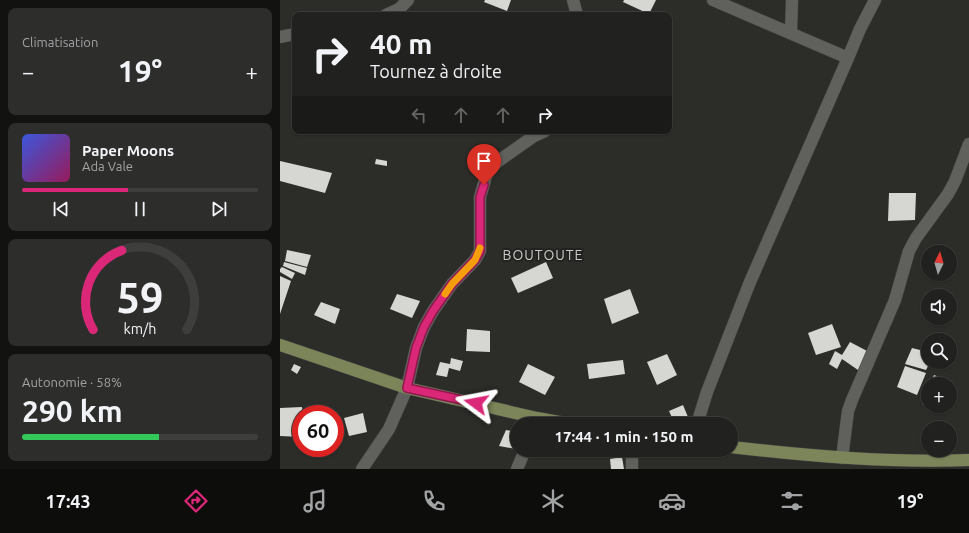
<!DOCTYPE html>
<html lang="fr">
<meta charset="utf-8">
<style>
:root{--surface:#21211f;--page:#2d2e2c;--text:#f1f3f6;--muted:#a2a3a4;--line:#3e3e3d;--accent:#db2777}
body{margin:0;font-family:Ubuntu,sans-serif;background:var(--page);color:var(--text);height:100vh;display:flex;flex-direction:column;font-size:15px;white-space:nowrap}
*{box-sizing:border-box;margin:0}
p{font-size:13px;color:var(--muted)}
.icon{flex:none;width:22px;height:22px;fill:none;stroke:currentColor;stroke-width:2;stroke-linecap:round;stroke-linejoin:round}
.map{position:relative;flex:1;overflow:hidden}
.panel{display:flex;flex-direction:column;gap:8px;padding:8px;background:#121211;width:280px}
.panel>*{flex:none}
.top-card{position:absolute;left:12px;top:12px;width:380px;height:122px;border-radius:8px;box-shadow:0 1px 3px #0004,0 0 0 1px var(--line);background:#21211f;color:var(--text);overflow:hidden}
.needle{width:26px;rotate:5deg}
.buttons{position:absolute;left:641px;top:245px;display:grid;gap:8px}
.buttons a{display:grid;place-items:center;width:36px;height:36px;border-radius:50%;background:var(--surface);box-shadow:0 1px 3px #0004,0 0 0 1px var(--line);font-size:20px}
.speed{position:absolute;left:12px;top:405px;display:flex;gap:8px;font-size:20px;font-weight:700;text-align:center}
.speed>*{display:grid;place-content:center;width:52px;height:52px;border-radius:50%;background:var(--surface);box-shadow:0 1px 3px #0004,0 0 0 1px var(--line);line-height:1}
.speed .limit{border:6px solid #d22;background:#fff;color:#111}
.pin{position:absolute;display:grid;place-items:center;width:34px;height:34px;color:#fff;margin:-41px -17px;border-radius:50% 50% 50% 0;rotate:-45deg;box-shadow:0 0 4px #0007}
.pin .icon{rotate:45deg}
.me{position:absolute;width:44px;margin:-22px;rotate:283deg;stroke-linejoin:round;filter:drop-shadow(0 0 3px #0008)}
.turn{display:flex;align-items:center;gap:14px;height:84px;padding:0 12px;font-size:18px}
.turn .icon{width:52px;height:52px;stroke-width:2.5}
.turn b{display:block;font-size:28px;line-height:34px}
.lanes{display:flex;align-items:center;height:38px;padding:0 12px;background:#0003;justify-content:center;gap:20px;direction:ltr}
.lanes .off{opacity:.35}
.big{font-size:30px;font-weight:700;line-height:1.1}
.panel .card{flex:1;display:flex;flex-direction:column;justify-content:center;gap:6px;min-width:0;padding:0 14px;border-radius:8px;background:var(--page)}
.panel .dial{align-items:center;gap:0}
.dial svg{height:104px;overflow:visible;fill:none;stroke:var(--line);stroke-width:7;stroke-linecap:round;text-anchor:middle}
.dial text{fill:var(--text);stroke:none}
.song{display:flex;align-items:center;gap:12px}
.cover{width:48px;height:48px;border-radius:6px;background:linear-gradient(135deg,hsl(230 70% 55%),hsl(330 70% 35%))}
.played{height:4px;border-radius:2px;background:linear-gradient(90deg,var(--accent) 45%,var(--line) 45%)}
.keys{display:flex;justify-content:space-around;direction:ltr}
.heat{display:flex;justify-content:space-between;align-items:center;font-size:22px;direction:ltr}
.charge{height:6px;border-radius:3px;background:linear-gradient(90deg,#34c759 58%,var(--line) 0)}
.trip{position:absolute;left:230px;top:417px;width:228px;height:40px;border-radius:20px;background:var(--surface);box-shadow:0 1px 3px #0004,0 0 0 1px var(--line);font-weight:700;line-height:40px;text-align:center}
.menu{display:flex;height:64px;justify-content:space-around;align-items:center;background:#0d0d0c;color:var(--muted)}
.menu .icon{width:28px;height:28px}
.menu .on{color:var(--accent)}
.menu b{font-size:18px;color:var(--text)}
main{display:flex;flex:1;min-height:0}
.map>svg:first-child{display:block}
.building{fill:#d6d7d3}
.lines{fill:none;stroke-linecap:round;stroke-linejoin:round}
.minor-casing{stroke:#474845;stroke-width:13}
.primary-casing{stroke:#474845;stroke-width:13}
.minor{stroke:#60605d;stroke-width:12}
.primary{stroke:#7c8559;stroke-width:12}
.route-casing{stroke:#8e194d;stroke-width:10}
.route{stroke:#db2777;stroke-width:7}
.slow{stroke:#f59e0b;stroke-width:7}
.labels{text-anchor:middle;dominant-baseline:central;stroke-width:4;stroke-linejoin:round;paint-order:stroke}
.quarter-label{font-size:14px;letter-spacing:1px;fill:#c8c9c5;stroke:#222320}
</style>
<main>
<section class="panel">
<div class="card"><p>Climatisation</p>
<div class="heat"><a>−</a><b class="big">19°</b><a>+</a></div>
</div>
<div class="card">
<div class="song"><i class="cover"></i><div><b>Paper Moons</b><p>Ada Vale</p></div></div>
<div class="played"></div>
<div class="keys"><svg class="icon" aria-label="previous" viewBox="0 0 24 24"><path d="M18 5L8 12l10 7zM5 5v14"/></svg><svg class="icon" aria-label="pause" viewBox="0 0 24 24"><path d="M8 5v14M16 5v14"/></svg><svg class="icon" aria-label="next" viewBox="0 0 24 24"><path d="M6 5l10 7-10 7zM19 5v14"/></svg></div>
</div>
<div class="card dial"><svg viewBox="0 0 100 80">
<path d="M14 69A42 42 0 1 1 86 69"/>
<path d="M14 69A42 42 0 0 1 36 8" stroke="#db2777"/>
<text x="50" y="56" font-size="32" font-weight="700">59</text>
<text x="50" y="72" font-size="11">km/h</text>
</svg></div>
<div class="card"><p>Autonomie · 58%</p><b class="big">290 km</b><div class="charge"></div></div>
</section>
<div class="map">
<svg width="689" height="469" viewBox="0 0 689 469">
<rect width="100%" height="100%" fill="#2c2c29"/>
<path class="building" d="M205,0H231L227,11L204,2Z
M344,0H376L369,14L343,2Z
M96,159L107,161V166L95,164Z
M0,161L52,173L45,193L0,181Z
M609,193H636L635,220L608,221Z
M7,250L31,255L27,267L5,261Z
M4,262L27,268L25,275L3,266Z
M266,262L273,278L238,293L231,278Z
M2,267L15,273L12,279L0,272V269Z
M0,276L11,281L0,314Z
M350,289L359,313L332,324L324,299Z
M117,294L140,301L132,318L110,309Z
M41,302L60,309L55,324L34,315Z
M552,324L561,347L536,355L528,333Z
M187,329L210,331V352L186,351Z
M570,342L589,352L578,370L562,359L557,369L549,364L555,351L562,355Z
M632,348L648,352V362H650L646,370L625,364Z
M387,354L397,375L377,385L367,362Z
M171,358L183,361L180,371L169,368L167,377L156,375L160,362L170,364Z
M343,360L345,374L309,379L307,364Z
M14,364L21,367L17,374L11,370Z
M248,364L275,377L265,395L239,382Z
M625,366L646,373L637,395L617,387Z
M654,375L669,381L667,384H650Z
M648,390V406H656L654,409L642,404Z
M403,405L408,417L394,422L389,411Z
M22,407L23,414H21V437L0,436V408Z
M83,413L87,432L69,436L64,418Z
M226,430L237,432L236,449L219,446Z
M342,457L344,469H331L330,459Z"/>
<g class="lines">
<g class="minor-casing">
<path id="minor" d="M293,0L297,15
M433,0L568,58
M106,15L119,9L128,0
M511,32L512,0
M0,37L15,34
M417,424L427,392L470,282L568,58L580,29L595,0
M352,450V469
M562,458L568,411L572,400L615,300L629,251L636,238L668,194L675,181L689,144
M82,469L109,429L127,388L136,348L144,327L153,311L172,284L195,260L200,251V197L207,173L217,162L254,136L265,131
M237,469L245,450"/>
</g>
<g class="primary-casing">
<path id="primary" d="M0,345L127,388L257,418L290,424
M451,447C530,456 609,463 689,460"/>
</g>
<use href="#minor" class="minor"/>
<use href="#primary" class="primary"/>
</g>
<g class="lines">
<g class="route-casing">
<path id="route" d="M196,403L127,388L136,348L144,327L153,311L172,284L195,260L200,251V197L204,185"/>
</g>
<use href="#route" class="route"/>
<path class="slow" d="M165,294L172,284L195,260L200,248"/>
</g>
<g class="labels">
<g class="quarter-label">
<text x="263" y="255">BOUTOUTE</text>
</g>
</g>
</svg>
<div class="buttons">
<a><svg class="needle" viewBox="-14 -14 28 28"><path d="M0-13l5 13h-10z" fill="#e53935"/><path d="M0 13l5-13h-10z" fill="#a2a3a4"/></svg></a>
<a><svg class="icon" aria-label="sound" viewBox="0 0 24 24"><path d="M4 9h4l5-4v14l-5-4H4zM17 9q2 3 0 6"/></svg></a>
<a><svg class="icon" aria-label="search" viewBox="0 0 24 24"><circle cx="10" cy="10" r="6"/><path d="M15 15l6 6"/></svg></a>
<a>+</a>
<a>−</a>
</div>
<div class="speed"><div class="limit">60</div></div>
<div class="pin" style="left:204px;top:185px;background:#d93025"><svg class="icon" aria-label="arrive" viewBox="0 0 24 24"><path d="M6 21V4h12l-3 4 3 4H6"/></svg></div>
<svg class="me" style="left:196px;top:403px" viewBox="-20 -20 40 40"><path d="M0-17L14 15 0 8-14 15z" fill="#db2777" stroke="#fff" stroke-width="4"/></svg>
<div class="trip">17:44 · 1 min · 150 m</div>
<div class="top-card">
<div class="turn"><svg class="icon" aria-label="right" viewBox="0 0 24 24"><path d="M7 20v-9h11M14 6l5 5-5 5"/></svg><div><b>40 m</b>Tournez à droite</div></div>
<div class="lanes"><svg class="icon off" aria-label="left" viewBox="0 0 24 24"><path d="M17 20v-9H6M10 6l-5 5 5 5"/></svg><svg class="icon off" aria-label="ahead" viewBox="0 0 24 24"><path d="M12 20V5M6 11l6-6 6 6"/></svg><svg class="icon off" aria-label="ahead" viewBox="0 0 24 24"><path d="M12 20V5M6 11l6-6 6 6"/></svg><svg class="icon" aria-label="right" viewBox="0 0 24 24"><path d="M7 20v-9h11M14 6l5 5-5 5"/></svg></div>
</div>
</div>
</main>
<nav class="menu">
<b>17:43</b>
<svg class="icon on" aria-label="directions" viewBox="0 0 24 24"><path d="M12 3l9 9-9 9-9-9zM9 14v-3h6M13 9l2 2-2 2"/></svg>
<svg class="icon" aria-label="music" viewBox="0 0 24 24"><path d="M9 18V5l10-2v13"/><circle cx="6" cy="18" r="3"/><circle cx="16" cy="16" r="3"/></svg>
<svg class="icon" aria-label="phone" viewBox="0 0 24 24"><path d="M5 4h4l2 5-3 2q2 4 5 5l2-3 5 2v4C11 20 4 13 5 4z"/></svg>
<svg class="icon" aria-label="climate" viewBox="0 0 24 24"><path d="M12 3v18M4 7l16 10M4 17L20 7"/></svg>
<svg class="icon" aria-label="car" viewBox="0 0 24 24"><path d="M5 17H2v-5l4-1 3-4h7l3 4 3 1v5h-3M9 17h6M6 11h13"/><circle cx="7" cy="17" r="2"/><circle cx="17" cy="17" r="2"/></svg>
<svg class="icon" aria-label="filters" viewBox="0 0 24 24"><path d="M4 7h16M4 17h16"/><circle cx="9" cy="7" r="2"/><circle cx="15" cy="17" r="2"/></svg>
<b>19°</b>
</nav>
